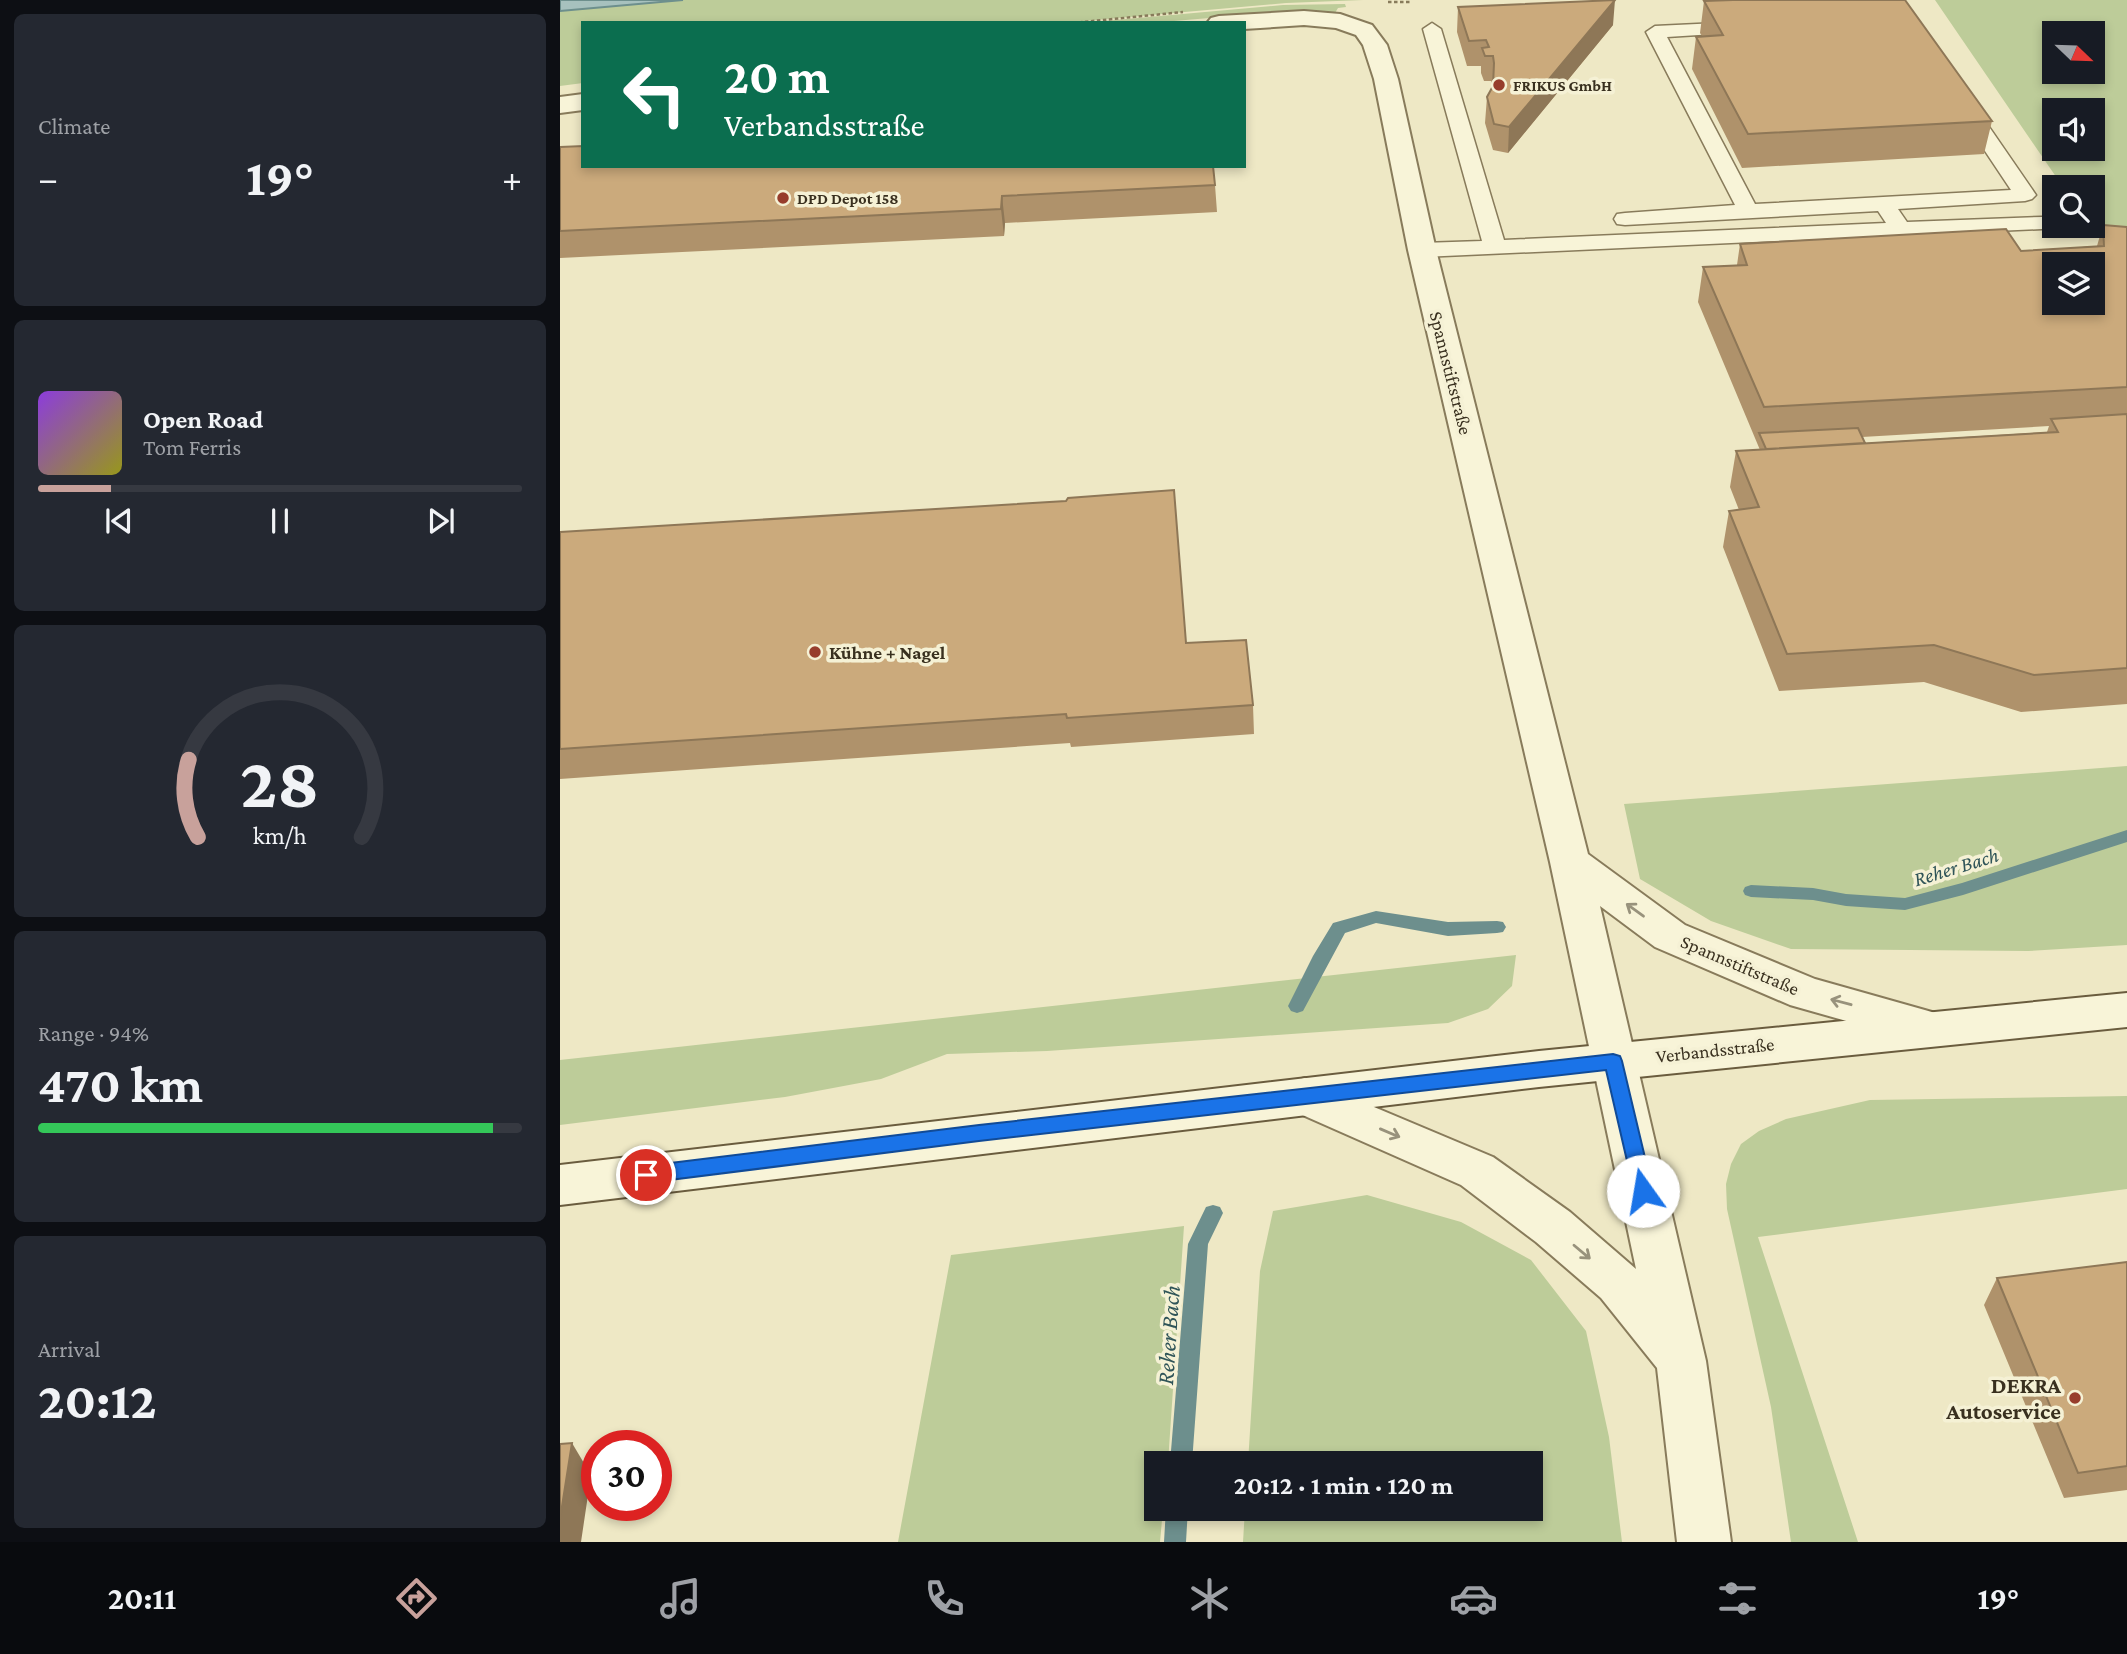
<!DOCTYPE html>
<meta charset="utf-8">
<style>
:root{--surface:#171b24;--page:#242831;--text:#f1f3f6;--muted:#9ea1a6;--line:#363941;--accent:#c8a19b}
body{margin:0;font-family:"Crimson Pro",serif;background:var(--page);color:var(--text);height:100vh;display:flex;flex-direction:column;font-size:26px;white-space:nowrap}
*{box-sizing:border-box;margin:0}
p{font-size:23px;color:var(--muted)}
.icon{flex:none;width:38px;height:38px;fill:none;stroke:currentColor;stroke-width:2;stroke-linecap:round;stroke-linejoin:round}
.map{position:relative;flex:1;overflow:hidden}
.details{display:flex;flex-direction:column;gap:14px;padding:14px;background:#0d0f14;width:560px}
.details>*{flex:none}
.hud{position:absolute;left:21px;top:21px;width:665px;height:147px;border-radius:0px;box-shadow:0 4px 10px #0003;background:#0b6e4f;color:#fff;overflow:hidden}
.needle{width:46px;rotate:113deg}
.fabs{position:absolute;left:1482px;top:21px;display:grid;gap:14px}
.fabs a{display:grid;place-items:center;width:63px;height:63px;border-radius:0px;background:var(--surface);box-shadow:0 4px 10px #0003;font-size:35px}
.speed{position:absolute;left:21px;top:1430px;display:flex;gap:14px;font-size:35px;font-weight:700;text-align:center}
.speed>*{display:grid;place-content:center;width:91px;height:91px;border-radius:50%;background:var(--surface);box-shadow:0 4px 10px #0003;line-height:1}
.speed .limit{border:10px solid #d22;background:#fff;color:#111}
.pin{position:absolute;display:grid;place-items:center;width:60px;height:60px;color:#fff;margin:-30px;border:4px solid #fff;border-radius:50%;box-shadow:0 2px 7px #0007}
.me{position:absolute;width:77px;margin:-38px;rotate:347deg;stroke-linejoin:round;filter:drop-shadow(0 0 5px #0008)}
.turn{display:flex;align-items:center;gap:24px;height:147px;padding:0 28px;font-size:32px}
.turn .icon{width:91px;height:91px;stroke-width:2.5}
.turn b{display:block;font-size:49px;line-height:60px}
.big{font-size:52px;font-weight:700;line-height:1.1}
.details .widget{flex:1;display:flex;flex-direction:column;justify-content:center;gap:10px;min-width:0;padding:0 24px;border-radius:10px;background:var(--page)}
.details .dial{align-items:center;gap:0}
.dial svg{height:182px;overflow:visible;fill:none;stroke:var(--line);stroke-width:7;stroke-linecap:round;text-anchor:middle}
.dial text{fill:var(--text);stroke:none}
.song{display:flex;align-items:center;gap:21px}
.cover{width:84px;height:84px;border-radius:10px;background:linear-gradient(135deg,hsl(270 70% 55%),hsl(60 70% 35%))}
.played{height:7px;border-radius:4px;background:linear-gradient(90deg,var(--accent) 15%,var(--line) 15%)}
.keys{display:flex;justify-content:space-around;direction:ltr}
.heat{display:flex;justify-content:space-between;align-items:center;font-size:38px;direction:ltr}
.charge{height:10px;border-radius:5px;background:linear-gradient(90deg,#34c759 94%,var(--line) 0)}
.trip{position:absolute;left:584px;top:1451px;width:399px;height:70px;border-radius:0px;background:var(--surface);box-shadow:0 4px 10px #0003;font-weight:700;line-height:70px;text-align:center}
.dock{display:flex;height:112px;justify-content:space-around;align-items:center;background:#090b0e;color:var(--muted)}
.dock .icon{width:49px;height:49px}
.dock .on{color:var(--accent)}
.dock b{font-size:32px;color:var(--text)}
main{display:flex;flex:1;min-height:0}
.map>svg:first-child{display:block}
.green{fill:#bdcc99;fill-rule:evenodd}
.water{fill:#a7c1be;stroke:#6d8f8d;stroke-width:2}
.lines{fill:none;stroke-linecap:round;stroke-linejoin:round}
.stream{fill:#6d8f8d;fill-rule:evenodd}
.service-casing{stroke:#887b5b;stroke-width:3}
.minor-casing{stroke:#887b5b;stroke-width:4}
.secondary-casing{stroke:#6a5c3e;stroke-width:4}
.path{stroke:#887b5b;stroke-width:2.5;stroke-dasharray:3.5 2.5;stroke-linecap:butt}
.service{fill:#f8f4d8;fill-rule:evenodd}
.minor{fill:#f8f4d8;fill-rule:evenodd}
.secondary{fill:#f8f4d8;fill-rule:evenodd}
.wall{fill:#af926b;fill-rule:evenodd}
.shaded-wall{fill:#8e7757}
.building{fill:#cbaa7c;stroke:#8e7757;stroke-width:2;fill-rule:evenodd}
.oneway{stroke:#98927c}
.route{fill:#1a73e8;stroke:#114b97;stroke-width:2}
.poi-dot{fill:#973d2c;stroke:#f5f1d5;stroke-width:2.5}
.labels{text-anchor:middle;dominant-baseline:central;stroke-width:7;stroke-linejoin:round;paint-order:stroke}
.far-poi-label{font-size:16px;font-weight:bold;fill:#39301f;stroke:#f5f1d5;text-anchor:start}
.street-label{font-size:19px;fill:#39301f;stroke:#f5f1d5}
.poi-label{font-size:19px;font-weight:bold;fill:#39301f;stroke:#f5f1d5;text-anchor:start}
.water-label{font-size:21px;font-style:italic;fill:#2f5458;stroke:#f5f1d5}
.near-poi-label{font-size:23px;font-weight:bold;fill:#39301f;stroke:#f5f1d5;text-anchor:end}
.near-water-label{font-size:24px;font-style:italic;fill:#2f5458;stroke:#f5f1d5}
</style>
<main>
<section class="details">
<div class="widget"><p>Climate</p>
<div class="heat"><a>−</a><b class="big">19°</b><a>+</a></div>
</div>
<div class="widget">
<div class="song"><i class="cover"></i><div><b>Open Road</b><p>Tom Ferris</p></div></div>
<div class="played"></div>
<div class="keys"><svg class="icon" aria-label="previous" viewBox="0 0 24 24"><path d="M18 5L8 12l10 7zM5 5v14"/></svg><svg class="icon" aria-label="pause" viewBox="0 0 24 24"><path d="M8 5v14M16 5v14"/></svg><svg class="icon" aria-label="next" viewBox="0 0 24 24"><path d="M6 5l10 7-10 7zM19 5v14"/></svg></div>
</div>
<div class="widget dial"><svg viewBox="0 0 100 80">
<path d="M14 69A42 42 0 1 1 86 69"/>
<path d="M14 69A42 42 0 0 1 10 35" stroke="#c8a19b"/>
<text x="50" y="56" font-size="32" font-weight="700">28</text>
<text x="50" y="72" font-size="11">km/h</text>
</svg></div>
<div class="widget"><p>Range · 94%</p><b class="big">470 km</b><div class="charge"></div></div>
<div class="widget"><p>Arrival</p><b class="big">20:12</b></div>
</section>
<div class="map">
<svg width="1567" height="1542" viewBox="0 0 1567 1542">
<rect width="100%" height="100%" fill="#eee8c5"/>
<path class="green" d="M123,0H803L726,3L501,23H23V83L0,86V11Z
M1375,0H1567V233L1535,234L1529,226H1533V187H1503ZM1494,33H1533V72H1494ZM1494,110H1533V149H1494Z
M785,4L786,7L778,8L775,13L722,12L590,23H522L723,5Z
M1567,766V945L1468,951L1231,949L1151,921L1080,879L1064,804Z
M956,955L952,986L928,1009L888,1023L487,1051L387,1054L321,1079L225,1097L0,1125V1060Z
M1567,1096V1189L1198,1237L1298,1542H1231L1211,1407L1167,1209L1166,1184L1171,1164L1181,1144L1199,1131L1226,1119L1310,1100Z
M807,1195L901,1222L971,1260L1026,1331L1049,1437L1062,1542H683L685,1509L971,1508V1463H688L700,1271L713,1211Z
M624,1226L608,1463H597V1508L603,1509L600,1542H338L391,1255Z"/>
<path class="water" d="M0,0H123L0,11Z"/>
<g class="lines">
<path class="stream" d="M1567,830V842L1403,895L1345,910L1286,906L1253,900L1191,897L1185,895L1183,891L1185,887L1191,885L1253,888L1286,894L1345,898L1402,883Z
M816,911L888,922L937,921L943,922L946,927L943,932L937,933L888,936L816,923L785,933L743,1011L737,1013L731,1011L728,1006L753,956L773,923Z
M653,1205L660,1207L663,1213L648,1244L632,1463H610L628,1244L646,1207Z
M606,1508H628L626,1542H604Z"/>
<g class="service-casing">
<path id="service" d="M1179,22L1188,28L1186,32L1107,37L1195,204L1451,190L1395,106L1405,100L1412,102L1476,195L1472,199L1465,201L1338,209L1347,222L1482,217L1490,218L1493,223L1490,228L1482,229L862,257L854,255L851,250L854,245L862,243L922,241L863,29L872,23L881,29L944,240L1326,223L1318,211L1065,225L1057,224L1054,219L1057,214L1065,213L1175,205L1086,32L1095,26Z"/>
</g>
<g class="minor-casing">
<path id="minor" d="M744,11L780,14L812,25L827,45L838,79L876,250L1028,854L1125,925L1255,979L1386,1016L1393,1028L1386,1040L1371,1045L1230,1005L1095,947L1040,906L1146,1361L1171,1542H1117L1097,1368L1041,1298L976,1242L901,1185L729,1109L723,1096L729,1083L745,1078L933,1157L1010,1212L1076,1269L990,862L848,250L814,79L803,45L796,35L776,28L744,25L684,29V23H647L651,18L659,16Z
M23,94V110L0,113V97Z"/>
</g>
<g class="secondary-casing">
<path id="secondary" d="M1567,993V1027L979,1087L0,1205V1165L979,1051Z"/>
</g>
<path class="path" d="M828,2H850
M513,23L623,12"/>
<use href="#service" class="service"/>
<use href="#minor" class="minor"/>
<use href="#secondary" class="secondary"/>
</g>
<path class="wall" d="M1144,1L1432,121L1424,154L1182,168L1132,69L1136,37L1142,36L1140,33Z
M898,7L1053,25L948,153L933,150L925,123L927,97L932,87L931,81H924L921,73V66H907L897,32Z
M0,147L655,185L657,212L445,223L444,236L0,258Z
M1543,225L1567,227V704L1461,712L1364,682L1219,691L1163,547L1169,511L1179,510L1170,487L1176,451L1200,450L1138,302L1143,267L1177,265L1180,244L1461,251L1537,246ZM1489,426L1487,432L1305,443L1302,437Z
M0,532L626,643L693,705L694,734L511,747L510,743L0,779Z
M1567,1262V1490L1504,1498L1424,1305L1437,1278Z"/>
<path class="shaded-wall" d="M1055,0L1053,25L948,153L949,127Z
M442,196L445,223L444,236L441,209Z
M12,1443L31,1475L21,1542H0V1519Z"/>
<path class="building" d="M1055,0L949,127L934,124L927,97L933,86L934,63L933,56H925L922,48L929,47L926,40L909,41L898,7Z
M1173,0H1345L1432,121L1188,134L1136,37L1163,35L1144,1Z
M23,146V166H653L655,185L442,196L441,209L0,231V147Z
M1543,225L1567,227V387L1204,407L1143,267L1187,265L1180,244L1446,229L1461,251L1544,246ZM1494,264H1533V303H1494Z
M1567,414V668L1474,675L1374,645L1227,654L1169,511L1199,507L1176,451L1498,432L1491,419Z
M1298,428L1305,443L1206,449L1199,433Z
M614,490L626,643L686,640L693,705L507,718L506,714L0,749V532L506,501L508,498Z
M1567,1262V1466L1518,1473L1437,1278Z
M12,1443L0,1519V1444Z"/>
<defs><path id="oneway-shaft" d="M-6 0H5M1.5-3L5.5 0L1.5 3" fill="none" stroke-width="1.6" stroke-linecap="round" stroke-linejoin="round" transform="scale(1.75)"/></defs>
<g class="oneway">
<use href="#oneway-shaft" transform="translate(1075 910) rotate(-144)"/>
<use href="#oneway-shaft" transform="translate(1281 1002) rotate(-165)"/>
<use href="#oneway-shaft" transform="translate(830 1133) rotate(23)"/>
<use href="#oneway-shaft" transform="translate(1022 1252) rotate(40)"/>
</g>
<path class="route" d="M1053,1054L1060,1056L1062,1061L1093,1191L1090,1196L1083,1199L1077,1196L1074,1191L1046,1070L419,1141L86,1183L79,1180L76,1175L79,1169L86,1166L419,1125Z"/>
<g class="poi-dot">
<circle cx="939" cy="85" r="7"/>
<circle cx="223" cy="198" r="7"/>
<circle cx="255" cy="652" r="7"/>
<circle cx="1515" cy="1398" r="7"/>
</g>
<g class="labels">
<g class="far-poi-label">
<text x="953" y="85">FRIKUS GmbH</text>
<text x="237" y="198">DPD Depot 158</text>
</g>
<g class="street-label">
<text transform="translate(891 373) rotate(76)">Spannstiftstraße</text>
<text transform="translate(1180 965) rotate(23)">Spannstiftstraße</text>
<text transform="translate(1155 1050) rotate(-6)">Verbandsstraße</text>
</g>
<g class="poi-label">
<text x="269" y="652">Kühne + Nagel</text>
</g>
<g class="water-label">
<text transform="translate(1396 867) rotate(-17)">Reher Bach</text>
</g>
<g class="near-poi-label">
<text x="1501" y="1385">DEKRA<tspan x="1501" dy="26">Autoservice</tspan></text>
</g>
<g class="near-water-label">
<text transform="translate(608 1335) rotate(-86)">Reher Bach</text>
</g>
</g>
</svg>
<div class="fabs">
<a><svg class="needle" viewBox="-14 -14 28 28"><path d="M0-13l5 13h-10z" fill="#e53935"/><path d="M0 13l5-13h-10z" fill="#9ea1a6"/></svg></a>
<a><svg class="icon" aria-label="sound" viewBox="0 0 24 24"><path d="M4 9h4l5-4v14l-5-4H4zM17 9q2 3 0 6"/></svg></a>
<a><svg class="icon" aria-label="search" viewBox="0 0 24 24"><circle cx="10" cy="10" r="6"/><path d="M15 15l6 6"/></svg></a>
<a><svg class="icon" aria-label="layers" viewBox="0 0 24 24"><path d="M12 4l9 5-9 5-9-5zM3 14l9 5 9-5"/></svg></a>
</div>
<div class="speed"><div class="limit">30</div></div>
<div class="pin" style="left:86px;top:1175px;background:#d93025"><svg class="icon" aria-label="arrive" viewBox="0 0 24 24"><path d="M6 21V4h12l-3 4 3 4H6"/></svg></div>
<svg class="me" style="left:1083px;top:1191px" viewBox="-20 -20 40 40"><circle r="19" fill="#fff"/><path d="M0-13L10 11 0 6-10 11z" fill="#1a73e8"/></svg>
<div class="trip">20:12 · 1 min · 120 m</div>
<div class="hud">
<div class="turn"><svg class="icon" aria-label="left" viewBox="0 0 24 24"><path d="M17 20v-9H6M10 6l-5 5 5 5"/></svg><div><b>20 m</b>Verbandsstraße</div></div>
</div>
</div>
</main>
<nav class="dock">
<b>20:11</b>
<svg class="icon on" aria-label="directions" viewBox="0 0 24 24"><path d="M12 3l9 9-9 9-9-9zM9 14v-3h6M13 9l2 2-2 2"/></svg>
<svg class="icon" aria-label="music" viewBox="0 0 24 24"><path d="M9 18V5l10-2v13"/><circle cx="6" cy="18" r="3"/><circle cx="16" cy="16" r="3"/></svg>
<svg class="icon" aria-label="phone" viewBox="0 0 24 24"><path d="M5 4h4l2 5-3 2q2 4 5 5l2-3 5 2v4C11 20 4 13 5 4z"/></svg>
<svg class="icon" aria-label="climate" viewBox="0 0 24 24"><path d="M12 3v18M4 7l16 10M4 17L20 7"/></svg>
<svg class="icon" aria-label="car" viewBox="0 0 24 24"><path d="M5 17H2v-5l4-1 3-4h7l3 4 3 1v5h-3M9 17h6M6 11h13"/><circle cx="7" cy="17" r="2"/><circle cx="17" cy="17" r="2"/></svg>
<svg class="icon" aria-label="filters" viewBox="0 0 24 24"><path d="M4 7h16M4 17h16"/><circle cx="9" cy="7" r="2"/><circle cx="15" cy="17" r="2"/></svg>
<b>19°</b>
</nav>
